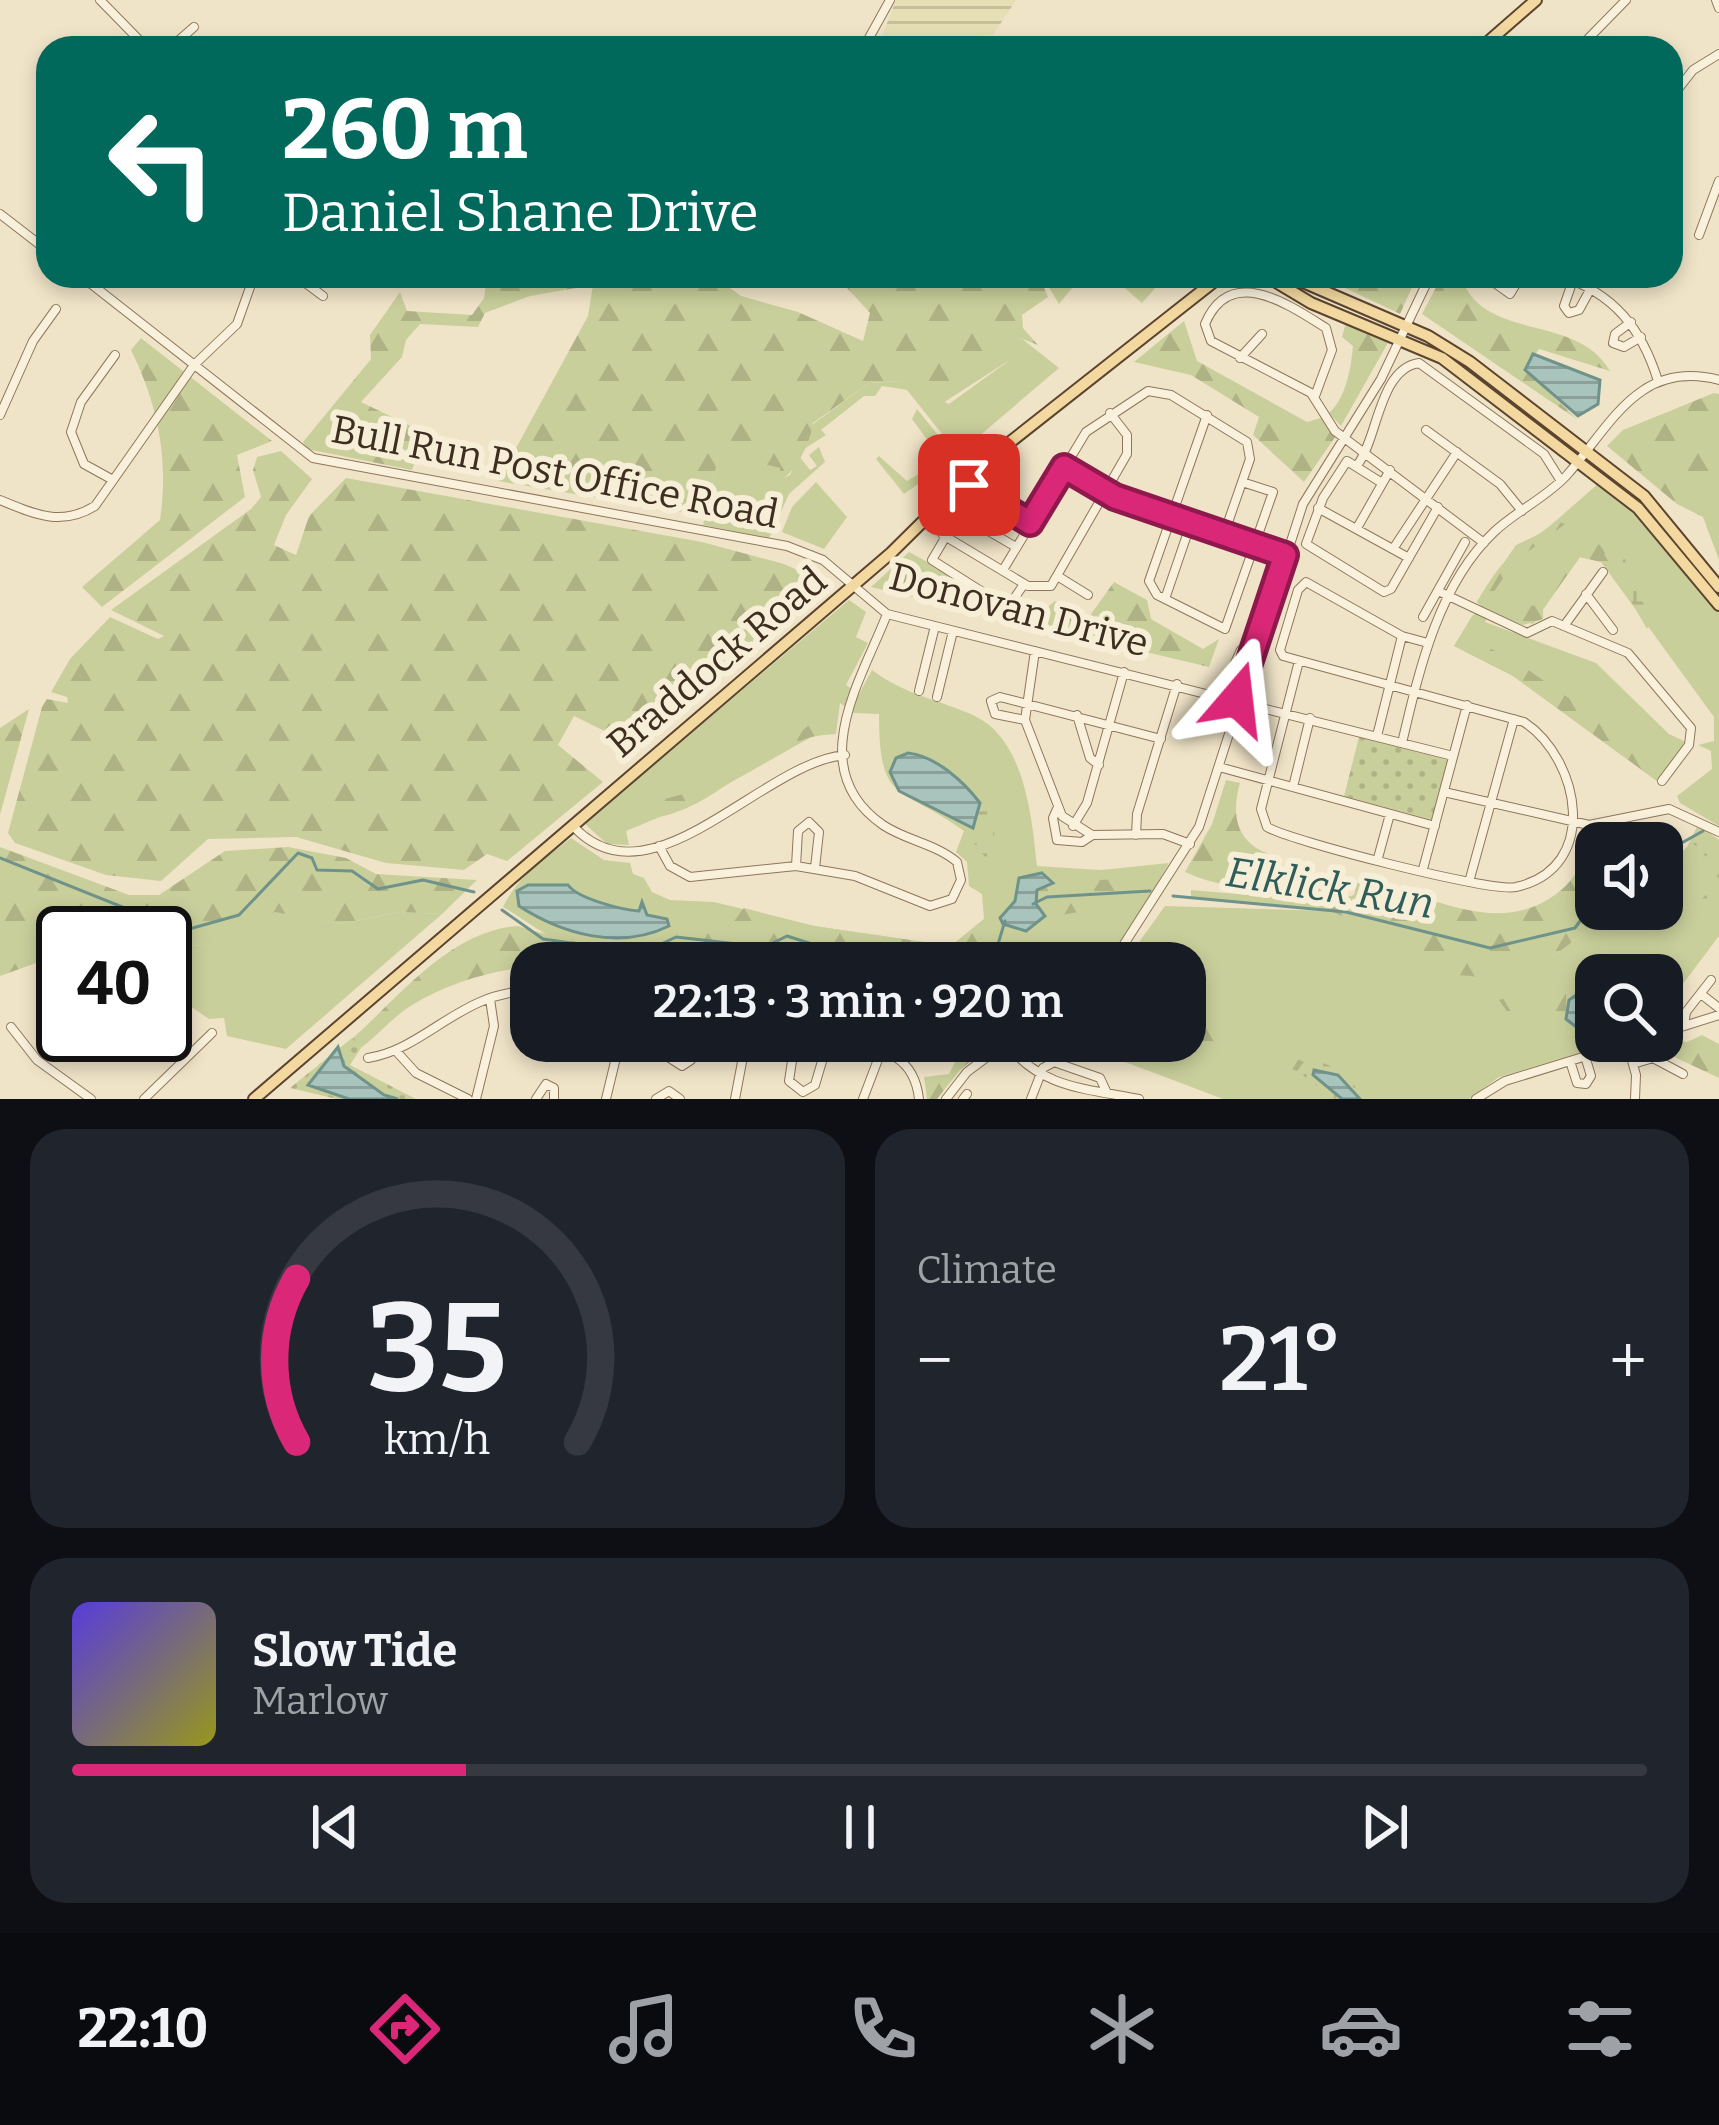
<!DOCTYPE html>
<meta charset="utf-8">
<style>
:root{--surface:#171b24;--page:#20242c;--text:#f1f3f6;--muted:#9ea1a6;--line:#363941;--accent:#db2777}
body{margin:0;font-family:Bitter,serif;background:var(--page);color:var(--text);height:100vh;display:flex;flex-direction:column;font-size:45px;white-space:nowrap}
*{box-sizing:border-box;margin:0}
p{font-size:39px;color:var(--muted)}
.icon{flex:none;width:66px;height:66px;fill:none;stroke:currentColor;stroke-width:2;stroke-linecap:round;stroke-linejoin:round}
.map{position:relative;height:1099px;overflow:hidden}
.sheet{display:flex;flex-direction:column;gap:30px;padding:30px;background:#0d0f14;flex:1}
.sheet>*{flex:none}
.top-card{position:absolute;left:36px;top:36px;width:1647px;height:252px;border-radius:36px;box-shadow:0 6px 18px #0003;background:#00695c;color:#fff;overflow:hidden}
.fabs{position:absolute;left:1575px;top:822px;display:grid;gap:24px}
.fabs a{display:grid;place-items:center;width:108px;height:108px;border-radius:24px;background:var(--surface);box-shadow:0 6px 18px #0003;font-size:60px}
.speed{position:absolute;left:36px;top:906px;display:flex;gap:24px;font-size:60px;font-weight:700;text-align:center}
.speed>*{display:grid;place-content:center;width:156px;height:156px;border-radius:50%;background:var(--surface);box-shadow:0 6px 18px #0003;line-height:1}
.speed .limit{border:6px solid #111;border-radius:18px;background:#fff;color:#111}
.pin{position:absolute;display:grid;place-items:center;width:102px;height:102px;color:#fff;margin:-51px;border-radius:24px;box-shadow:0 6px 18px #0006}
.me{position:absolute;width:132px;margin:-66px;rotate:17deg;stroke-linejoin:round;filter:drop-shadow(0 0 9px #0008)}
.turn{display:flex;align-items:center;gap:42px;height:252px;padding:0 48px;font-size:54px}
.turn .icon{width:156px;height:156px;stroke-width:2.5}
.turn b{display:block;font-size:84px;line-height:102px}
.big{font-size:90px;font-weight:600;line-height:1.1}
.sheet .card{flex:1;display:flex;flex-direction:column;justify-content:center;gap:18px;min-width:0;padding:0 42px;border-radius:36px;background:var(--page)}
.sheet .dial{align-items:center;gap:0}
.dial svg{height:312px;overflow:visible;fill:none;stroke:var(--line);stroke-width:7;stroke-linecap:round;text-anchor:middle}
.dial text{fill:var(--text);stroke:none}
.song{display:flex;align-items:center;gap:36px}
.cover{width:144px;height:144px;border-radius:18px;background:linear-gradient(135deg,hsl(250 70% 55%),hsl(60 70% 35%))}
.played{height:12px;border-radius:6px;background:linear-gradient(90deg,var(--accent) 25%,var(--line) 25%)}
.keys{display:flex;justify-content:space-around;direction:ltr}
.heat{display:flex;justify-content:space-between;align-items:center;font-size:66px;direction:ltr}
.sheet .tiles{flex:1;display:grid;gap:30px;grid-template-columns:1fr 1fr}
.card:last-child{grid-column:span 2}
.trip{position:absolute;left:510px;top:942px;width:696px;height:120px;border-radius:36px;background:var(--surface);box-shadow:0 6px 18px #0003;font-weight:600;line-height:120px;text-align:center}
.dock{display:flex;height:192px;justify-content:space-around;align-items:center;background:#090b0e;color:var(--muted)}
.dock .icon{width:84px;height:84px}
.dock .on{color:var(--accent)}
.dock b{font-size:54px;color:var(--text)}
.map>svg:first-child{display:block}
.farmland{fill:url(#farmland-rules)}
.green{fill:#c9cf9b}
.forest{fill:url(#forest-firs)}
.wetland{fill:url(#wetland-marsh)}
.park{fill:url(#park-dots)}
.water{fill:url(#water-rules);stroke:#6f938a;stroke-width:3}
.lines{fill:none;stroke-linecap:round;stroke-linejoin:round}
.stream{stroke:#6f938a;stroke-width:3}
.minor-casing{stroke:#8d765c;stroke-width:10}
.major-casing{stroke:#5b4430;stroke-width:14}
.minor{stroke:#faf1dc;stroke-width:8}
.major{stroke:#f3d9a0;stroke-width:10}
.route-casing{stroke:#8e194d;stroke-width:30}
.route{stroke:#db2777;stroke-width:21}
.labels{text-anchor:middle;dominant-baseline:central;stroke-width:12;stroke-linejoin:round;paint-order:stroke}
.street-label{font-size:39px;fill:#3d2e20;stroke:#f7eed8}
.water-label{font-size:42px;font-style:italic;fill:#2f5d5a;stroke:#f7eed8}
</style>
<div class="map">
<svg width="1719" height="1099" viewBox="0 0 1719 1099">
<defs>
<pattern id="farmland-rules" width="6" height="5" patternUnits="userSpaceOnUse" patternTransform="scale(3)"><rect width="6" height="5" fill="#e6deb5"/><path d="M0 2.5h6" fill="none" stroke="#c6bf9b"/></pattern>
<pattern id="forest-firs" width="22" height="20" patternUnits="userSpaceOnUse" patternTransform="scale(3)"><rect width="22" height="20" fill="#c9cf9b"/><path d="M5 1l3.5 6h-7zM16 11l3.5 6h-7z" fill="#aeb285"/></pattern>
<pattern id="wetland-marsh" width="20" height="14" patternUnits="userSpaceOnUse" patternTransform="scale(3)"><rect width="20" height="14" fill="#c9cf9b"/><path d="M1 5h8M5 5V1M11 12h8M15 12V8" fill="none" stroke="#aeb285"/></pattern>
<pattern id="park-dots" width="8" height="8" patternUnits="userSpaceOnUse" patternTransform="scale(3)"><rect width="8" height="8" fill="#c9cf9b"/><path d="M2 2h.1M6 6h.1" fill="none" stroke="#aeb285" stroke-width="1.8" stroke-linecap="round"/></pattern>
<pattern id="water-rules" width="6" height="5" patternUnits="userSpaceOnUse" patternTransform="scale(3)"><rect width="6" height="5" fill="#a9c4bc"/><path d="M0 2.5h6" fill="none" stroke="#8ba098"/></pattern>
</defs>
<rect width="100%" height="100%" fill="#f0e4c8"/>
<path class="farmland" d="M896,0H1016L993,35L880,41Z"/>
<path class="green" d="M1042,276H1082L1059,304Z
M1111,276H1166L1142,303Z
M1021,338L1059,368L958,454L907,390L882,386L875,396H864L821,430L826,435L804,449L813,424L869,383L901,381L949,404L1007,362L1013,344Z
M917,409L946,445L941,450L947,458L953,453L956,457L904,494L876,459L879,456L907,481L942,460L912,419Z
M819,447L825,462L789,494L769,538L703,525L719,453L781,468L780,480L790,475L799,456L810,470L817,466L809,455Z
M816,482L847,517L824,549L782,532L792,507Z
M1599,483L1632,507L1719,613V826L1680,803L1677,796L1712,769L1711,751L1698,745L1714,741V717L1601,562L1580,557L1533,624L1490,612L1485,622L1596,663L1669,734L1686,742L1657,781L1513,676L1454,646L1472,616L1483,608L1477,602L1516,545L1543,532Z
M849,600L866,612L856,637L868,643L846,685L859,694L872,670C903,694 940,700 975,716C1025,740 1032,818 1037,866L1101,870L1169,863L1131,929L1101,963H629C616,947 603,949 584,947C551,943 530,922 503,907C517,877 544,859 571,838L604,860L630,863L633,874L644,878L652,892L670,900L714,902L814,926L951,946L984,919L982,894L969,886L967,862L956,852L964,831C900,784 879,807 879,714L854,713L840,703L836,734L813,736L696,802L626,831L629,845L607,844L584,823Z
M1698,825L1719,840V936L1667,1005L1666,1026L1662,975H1596V1041H1624L1499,1077L1469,1099H1223L1070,1041H1185V963H1124L1165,906L1332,911L1552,957L1617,909H1662V870L1687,847Z
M275,911L341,924L399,912L442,914L286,1049L227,1036L224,1018L209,1019L193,1008L165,1021V944C215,950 235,941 275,911Z
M89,1035H149L120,1054Z"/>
<path class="forest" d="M487,276H723V283L741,296L798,312L863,341L870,313L836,276H1039L1048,297L1022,315L1023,328L1038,345L1020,338L1008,361L929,412L901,381L869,383L813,423C810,443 797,471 780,481V468L719,454L705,516L498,481L588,316L593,285L530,296L485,313L478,327L420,324L406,340L402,357L361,402L417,429L423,438L412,470L307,449L303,442L371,359L370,335L400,292L407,311L472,315L484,298Z
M1320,276H1417L1400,314Z
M1442,276H1461C1482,343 1577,312 1610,371L1539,349L1525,370L1578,420L1422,314Z
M1184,321L1197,361L1307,422L1324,417L1338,433L1304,482L1253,435L1259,417L1191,375L1134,362Z
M1346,322L1389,341L1341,426L1329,413C1346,398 1351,368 1353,346L1342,337Z
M141,338L272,441L237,455L245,497L102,607L82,587L160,520C169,459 158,405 131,350Z
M1714,393L1719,394V560L1703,517L1677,504L1607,446L1623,430Z
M281,451L312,479L286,515L274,545L296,555L309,516L346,478L702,542L784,564L827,584L641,749L574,716L558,745L603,782L507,861L487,854L464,870L386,863L296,837L208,839L161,881L106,875L15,843L8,833L42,707L47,699L68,703L67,697L51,692L70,659L110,617L158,639L164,636L111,610L251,509L261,497L253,470L257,457Z
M1556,521L1565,524L1514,562L1483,608L1477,602C1507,550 1513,555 1556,521Z
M1593,538L1605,551L1614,578L1601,562L1580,557L1543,609V619L1523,625L1490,612L1537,605L1560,577L1573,546Z
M909,552L1009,605L1040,613L1055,601L1086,621L1114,582L1147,600L1151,619L1203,649L1219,639L1209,667L871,587Z
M1460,636L1508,656L1599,719L1648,761L1674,758L1657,781L1513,676L1454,646Z
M29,709L0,815V728Z
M828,711L827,734C761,742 714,814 646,819L661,800L694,791L752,752L799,733Z
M1226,780L1240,783C1229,822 1240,848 1281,858L1274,876L1280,880H1340L1350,890C1307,897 1224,891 1185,872L1212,824Z
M0,847L129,895H159L225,851L288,847L346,858L376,874L477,880L442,914L399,912L341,924L275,912C235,941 215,950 165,944V933H63V967L39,962L0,976Z
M1596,849V909H1617L1552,957L1473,954L1499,961L1490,970L1498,985L1511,984L1526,996L1566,993V1019L1508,1013L1499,1000L1521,994C1505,990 1496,984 1483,979C1467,972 1450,980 1433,968L1434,955L1471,954L1420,952L1331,911L1191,898V890L1330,902L1354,895L1357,883C1428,888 1495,943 1560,891C1575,879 1583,860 1596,849Z
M1131,878L1127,888L1132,903L1055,916H1045L1036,904L1037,890L1053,883Z
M744,908L814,926L951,946L984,919L1021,931L1018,940L1036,959L846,963L808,950L706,952L682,963H651L641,947C668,925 702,940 725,929C734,925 737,915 744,908Z
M518,926C543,935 617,948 629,963C551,963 483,963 412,1005C394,1016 378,1035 361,1048L352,1039C401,995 450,931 518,926Z
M1207,1017L1304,1062L1297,1071L1242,1050L1185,1040V1033L1204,1031Z
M1702,1035L1719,1044V1078L1668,1054L1671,1040L1687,1042Z
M868,1041H995L960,1070L937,1099H927L924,1077L949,1074L955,1062L947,1047Z
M1070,1041H1158L1147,1052V1070Z"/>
<path class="wetland" d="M1616,545L1626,548L1625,572L1653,620L1647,629L1604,554Z
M985,800C993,820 995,842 1000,861L989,862L969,836Z
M1698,825L1719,845V900L1663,936L1658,931C1677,911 1718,900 1718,869L1691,841Z
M1316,1059L1338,1070L1368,1099H1335L1297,1071Z"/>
<path class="park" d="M1359,737L1448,760L1433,820L1344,796Z
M352,1038L361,1048L350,1065L416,1099H337L290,1088Z"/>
<path class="water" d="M1533,354L1600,380L1598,404L1578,416L1525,370Z
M908,753C936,756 964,782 980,803L973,828L899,791L890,772L896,758Z
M1042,873L1053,883L1037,890L1036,904L1045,916L1026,931L1003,924L1000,918L1015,901L1019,878Z
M528,885H568C578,899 623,910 639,911L642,902L647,915L667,919L669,926C620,950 564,935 519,906L517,891Z
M1589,986L1596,997V1029H1579L1566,1019L1569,1000Z
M338,1047L344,1066L384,1095L398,1099H349L308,1085Z
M1314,1070L1338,1075L1360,1099H1342L1313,1075Z"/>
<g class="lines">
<path class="stream" d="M1662,854L1703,831
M0,858L182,931L239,915L298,853L312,858L317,870L352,871L378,889L423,880L474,892
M1173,896L1346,912L1490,948L1575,928L1596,899
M1033,904L1047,897L1150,891
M502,910L543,939L613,949L634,957L676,937L765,947L787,936L871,963
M906,963H918
M982,963L995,954L1005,921"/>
<g class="minor-casing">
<path id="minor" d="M100,0L147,48
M1716,0L1719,8
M170,48L194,27
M871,48L869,38L890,0
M909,48H982
M1579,48L1626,0
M1671,98L1693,70L1719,54
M0,214L48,251
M1699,235L1719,181
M81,276L313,458L787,546L823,560L887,614L1453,756
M296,276L323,296
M1485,276L1510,294L1521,276
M1560,276C1614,293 1642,329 1658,381
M1573,280L1564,306L1569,313L1579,310L1591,288
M1631,322L1615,334L1613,343L1624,347L1641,337
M1240,358L1262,334
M1315,396L1332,350L1326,328C1288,304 1230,264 1205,324L1211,341L1311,393L1335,431L1484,543
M0,415L33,341L56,309
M1207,415L1149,581L1157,595L1225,629L1273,492L1242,482
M1426,430L1500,484L1522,511
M1358,464C1378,438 1379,369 1419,363L1544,454L1561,481
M1064,467L1115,497L1285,555
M113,480L84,464L71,432L81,402L115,355
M964,481L1030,523
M1382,483L1347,461L1323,498L1306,544L1384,592L1391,589L1438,507
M0,500C34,514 61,527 95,506L194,365L237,324L254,276
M1318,508L1409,558
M1357,528L1390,470
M943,535L1028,586H1051L1127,454V435L1110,413
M1016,547L959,514L932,560L1003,605L1011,603L1024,584
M1393,549L1457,452
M1003,570L1086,432L1148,391L1171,395L1247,442L1250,459L1224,534
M1059,577L1088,595
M1438,591L1527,633L1552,621L1628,653L1691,728L1689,745L1662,781
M1586,594L1613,630
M1165,599L1191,523
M1423,617L1465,542
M1564,626L1603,572
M1035,651L1025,720L1062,816L1092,835L1163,834L1190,844
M1299,661L1261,809L1267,827C1290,841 1493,893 1516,887C1601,868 1580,759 1524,722L1283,656L1280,650L1298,590L1306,582L1402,636L1428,643
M919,691L935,626
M1221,694L1241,650
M937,697L953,631
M1077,715L1090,758L1099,765
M1025,720L995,714L991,701L1000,697L1161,739
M1377,736L1402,636
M1402,743C1419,671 1438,585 1494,532C1516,511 1546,498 1567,475C1611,425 1639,359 1719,380
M1219,767L1435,826
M1293,787L1310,718
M1444,792L1589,825L1669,809L1719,832
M1057,809L1053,818L1057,840L1082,842L1091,836
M573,826C650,910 762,762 845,755
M1073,826L1087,803L1124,672
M1136,835L1137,814L1177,684
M659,846L670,866L690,877L796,866L855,876L930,906L952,899L961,880L957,862C936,844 905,840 883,825C802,769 862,679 887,614
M1378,858L1390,814
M796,866L798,831L809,822L819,832L815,868
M1423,869L1467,705
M1469,882L1514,719
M1112,963L1199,827L1303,504L1381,379L1430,276
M1701,994L1719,1008
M1684,1026L1686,1012L1711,980
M11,1027L37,1060L91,1099
M1662,1033L1719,1015
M550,1041L560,1050L568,1041
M669,1041L668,1057L682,1066L691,1060L696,1041
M795,1041L789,1081L803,1092L815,1085L828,1041
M831,1041C871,1050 913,1046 919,1099
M1006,1042C1038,1088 1088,1089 1139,1099
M1627,1043L1636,1075L1635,1099
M396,1051L416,1073L468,1099
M368,1058C426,1049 461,991 531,991
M1570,1061L1577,1083L1586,1084L1591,1076L1585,1056
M1633,1064L1653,1058L1683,1074
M144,1099L212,1033
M476,1099L494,1026L490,999
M536,1099L546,1084L554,1088V1099
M606,1099L620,1041
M656,1099L669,1091L680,1099
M735,1099L746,1041
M863,1099L882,1049
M946,1099L967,1072L1007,1042
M963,1099L967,1094
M1031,1099L1043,1068L1054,1062L1100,1078L1107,1093
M1476,1099L1505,1081L1635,1041"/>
</g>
<g class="major-casing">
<path id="major" d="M1481,48L1536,0
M1266,276L1311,303L1442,358L1638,508L1719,605
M1289,276L1428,336L1470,362L1644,496L1719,587
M254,1099L891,553L976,469L1221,276"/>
</g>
<use href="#minor" class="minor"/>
<use href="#major" class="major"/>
</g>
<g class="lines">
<g class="route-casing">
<path id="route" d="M969,485L1030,523L1064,467L1115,497L1285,555L1237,699"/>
</g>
<use href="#route" class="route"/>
</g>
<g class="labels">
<g class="street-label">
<text transform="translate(555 472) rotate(11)">Bull Run Post Office Road</text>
<text transform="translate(1019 610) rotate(15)">Donovan Drive</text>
<text transform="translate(717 662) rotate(-40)">Braddock Road</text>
</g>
<g class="water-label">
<text transform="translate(1330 888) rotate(9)">Elklick Run</text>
</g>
</g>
</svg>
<div class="fabs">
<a><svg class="icon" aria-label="sound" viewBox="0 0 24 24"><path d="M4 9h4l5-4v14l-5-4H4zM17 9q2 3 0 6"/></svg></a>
<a><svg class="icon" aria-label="search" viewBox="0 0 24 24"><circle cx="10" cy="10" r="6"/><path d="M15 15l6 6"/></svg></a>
</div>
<div class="speed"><div class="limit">40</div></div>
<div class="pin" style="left:969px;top:485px;background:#d93025"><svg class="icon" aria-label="arrive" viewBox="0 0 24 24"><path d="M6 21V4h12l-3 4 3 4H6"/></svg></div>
<svg class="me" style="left:1237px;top:699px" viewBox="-20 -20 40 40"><path d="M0-17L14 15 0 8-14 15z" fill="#db2777" stroke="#fff" stroke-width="4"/></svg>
<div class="trip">22:13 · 3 min · 920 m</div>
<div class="top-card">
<div class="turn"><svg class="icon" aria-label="left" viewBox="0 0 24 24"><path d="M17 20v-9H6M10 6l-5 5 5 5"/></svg><div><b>260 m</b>Daniel Shane Drive</div></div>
</div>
</div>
<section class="sheet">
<div class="tiles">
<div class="card dial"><svg viewBox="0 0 100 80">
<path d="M14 69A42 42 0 1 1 86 69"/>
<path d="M14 69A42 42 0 0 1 14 27" stroke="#db2777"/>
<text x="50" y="56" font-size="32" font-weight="700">35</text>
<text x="50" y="72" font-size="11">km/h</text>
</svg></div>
<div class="card"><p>Climate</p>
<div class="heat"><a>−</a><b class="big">21°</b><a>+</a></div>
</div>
<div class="card">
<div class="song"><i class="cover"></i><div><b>Slow Tide</b><p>Marlow</p></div></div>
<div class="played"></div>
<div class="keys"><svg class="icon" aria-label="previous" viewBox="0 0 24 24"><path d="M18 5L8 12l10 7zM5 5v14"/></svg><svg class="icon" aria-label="pause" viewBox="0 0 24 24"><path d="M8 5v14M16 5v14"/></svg><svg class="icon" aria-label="next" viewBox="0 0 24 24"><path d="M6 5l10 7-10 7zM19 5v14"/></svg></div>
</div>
</div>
</section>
<nav class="dock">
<b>22:10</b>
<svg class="icon on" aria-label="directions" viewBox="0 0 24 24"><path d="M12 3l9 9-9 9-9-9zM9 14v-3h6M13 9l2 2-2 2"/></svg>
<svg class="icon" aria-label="music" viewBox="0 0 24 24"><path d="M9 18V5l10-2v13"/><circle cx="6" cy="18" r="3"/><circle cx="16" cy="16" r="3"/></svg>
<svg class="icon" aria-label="phone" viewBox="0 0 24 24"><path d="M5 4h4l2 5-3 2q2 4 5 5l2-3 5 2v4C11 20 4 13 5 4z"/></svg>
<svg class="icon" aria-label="climate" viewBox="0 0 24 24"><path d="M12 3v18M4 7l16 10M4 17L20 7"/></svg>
<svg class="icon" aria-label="car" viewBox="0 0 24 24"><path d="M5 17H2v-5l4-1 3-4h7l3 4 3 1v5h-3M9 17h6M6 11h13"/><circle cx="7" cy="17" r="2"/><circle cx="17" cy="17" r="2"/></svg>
<svg class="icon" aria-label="filters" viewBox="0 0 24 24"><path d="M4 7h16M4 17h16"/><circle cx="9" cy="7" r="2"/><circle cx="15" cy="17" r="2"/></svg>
</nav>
